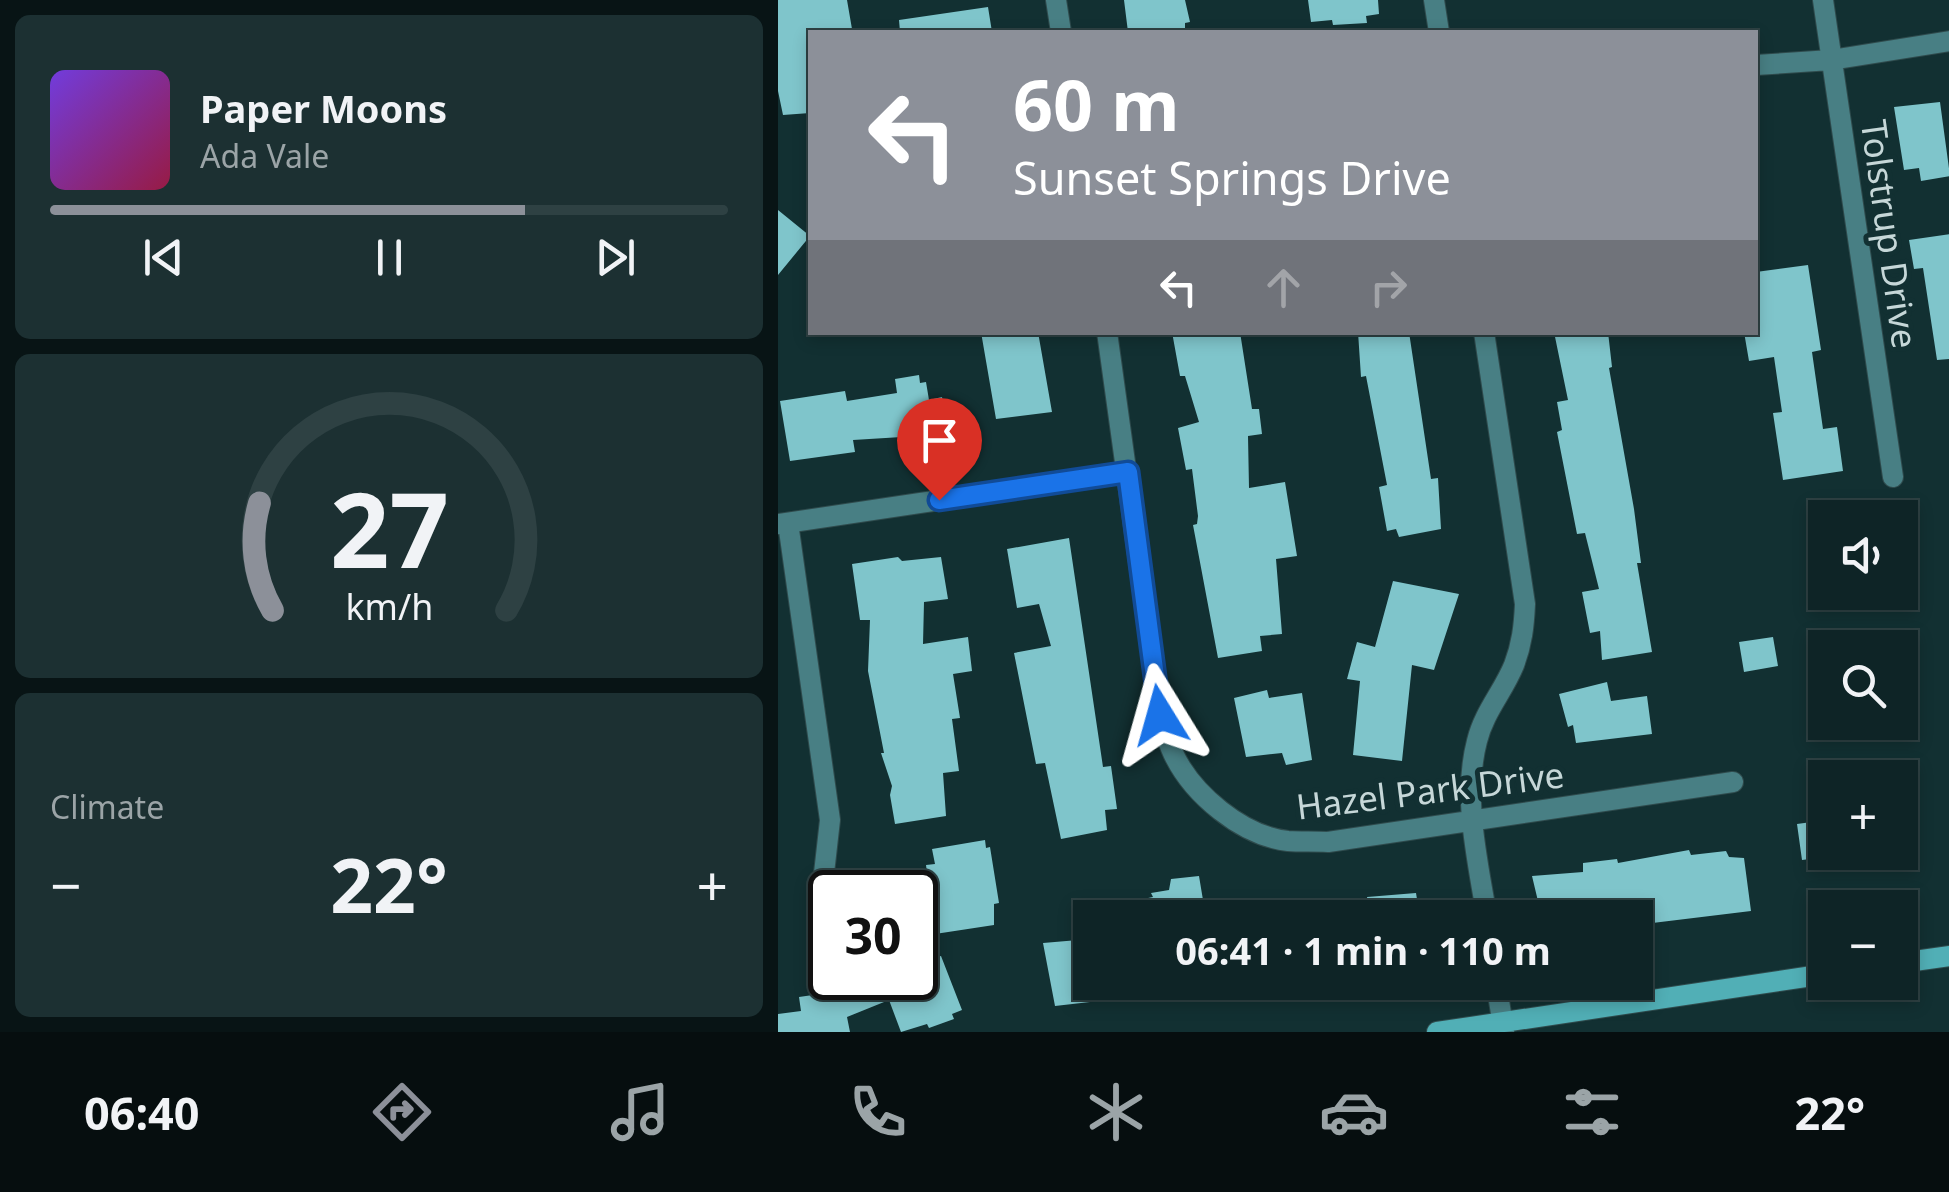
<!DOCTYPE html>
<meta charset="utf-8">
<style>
:root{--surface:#0e2426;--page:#1c3032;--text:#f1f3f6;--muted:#9ba4a7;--line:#2e4143;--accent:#8c9099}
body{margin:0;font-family:"Noto Sans",sans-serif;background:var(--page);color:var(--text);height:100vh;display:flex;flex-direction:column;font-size:38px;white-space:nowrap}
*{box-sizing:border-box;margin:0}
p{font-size:32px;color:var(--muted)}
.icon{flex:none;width:55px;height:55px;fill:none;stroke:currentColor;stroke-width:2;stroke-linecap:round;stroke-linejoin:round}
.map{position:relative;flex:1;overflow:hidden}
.panel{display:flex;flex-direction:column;gap:15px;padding:15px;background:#081415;width:778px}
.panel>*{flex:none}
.banner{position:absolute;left:30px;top:30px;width:950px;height:305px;border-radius:0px;box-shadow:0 5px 15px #0003,0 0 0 2px var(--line);background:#8c9099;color:#fff;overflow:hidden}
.controls{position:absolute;left:1030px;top:500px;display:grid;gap:20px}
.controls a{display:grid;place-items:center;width:110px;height:110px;border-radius:0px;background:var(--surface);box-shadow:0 5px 15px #0003,0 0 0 2px var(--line);font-size:50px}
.speed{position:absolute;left:30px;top:870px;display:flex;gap:20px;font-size:50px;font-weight:700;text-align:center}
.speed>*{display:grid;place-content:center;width:130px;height:130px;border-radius:50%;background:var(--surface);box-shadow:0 5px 15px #0003,0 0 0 2px var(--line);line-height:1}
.speed .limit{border:5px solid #111;border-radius:15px;background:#fff;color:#111}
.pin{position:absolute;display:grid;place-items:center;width:85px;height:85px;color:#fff;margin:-102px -42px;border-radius:50% 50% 50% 0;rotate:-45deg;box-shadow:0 0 10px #0007}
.pin .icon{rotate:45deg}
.me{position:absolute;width:110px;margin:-55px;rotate:352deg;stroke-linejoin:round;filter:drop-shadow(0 0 8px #0008)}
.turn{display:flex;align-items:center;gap:35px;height:210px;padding:0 40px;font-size:45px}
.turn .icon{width:130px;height:130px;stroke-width:2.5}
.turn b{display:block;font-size:70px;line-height:85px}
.lanes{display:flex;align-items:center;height:95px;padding:0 40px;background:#0003;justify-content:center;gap:50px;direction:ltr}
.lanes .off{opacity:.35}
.big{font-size:75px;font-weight:700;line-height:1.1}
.panel .widget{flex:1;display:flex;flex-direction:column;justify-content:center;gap:15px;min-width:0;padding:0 35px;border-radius:15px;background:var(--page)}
.panel .dial{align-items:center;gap:0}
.dial svg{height:260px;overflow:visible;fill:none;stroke:var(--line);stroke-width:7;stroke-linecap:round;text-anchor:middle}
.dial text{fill:var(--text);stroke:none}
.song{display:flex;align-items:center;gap:30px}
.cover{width:120px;height:120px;border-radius:15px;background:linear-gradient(135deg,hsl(260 70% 55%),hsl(340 70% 35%))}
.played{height:10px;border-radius:5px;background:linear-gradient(90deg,var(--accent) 70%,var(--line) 70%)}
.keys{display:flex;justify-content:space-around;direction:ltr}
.heat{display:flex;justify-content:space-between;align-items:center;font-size:55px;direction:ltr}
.trip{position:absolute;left:295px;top:900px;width:580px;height:100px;border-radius:0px;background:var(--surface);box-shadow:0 5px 15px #0003,0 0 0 2px var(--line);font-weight:700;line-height:100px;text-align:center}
.menu{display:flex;height:160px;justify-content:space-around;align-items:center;background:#060e0f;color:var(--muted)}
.menu .icon{width:70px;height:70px}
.menu .on{color:var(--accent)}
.menu b{font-size:45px;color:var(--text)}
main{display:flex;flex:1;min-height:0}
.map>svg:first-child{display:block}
.building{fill:#7fc5cb}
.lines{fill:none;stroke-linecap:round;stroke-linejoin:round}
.street-casing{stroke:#2f4b4d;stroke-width:22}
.secondary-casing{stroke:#2f4b4d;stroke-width:22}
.street{stroke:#487f84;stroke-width:20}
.secondary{stroke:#51afb6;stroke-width:20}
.route-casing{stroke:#114b97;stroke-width:25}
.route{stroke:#1a73e8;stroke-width:18}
.labels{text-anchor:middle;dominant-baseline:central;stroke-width:10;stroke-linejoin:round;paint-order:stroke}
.street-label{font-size:35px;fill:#c6d7d8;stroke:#123032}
</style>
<main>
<section class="panel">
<div class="widget">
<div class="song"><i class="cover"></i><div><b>Paper Moons</b><p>Ada Vale</p></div></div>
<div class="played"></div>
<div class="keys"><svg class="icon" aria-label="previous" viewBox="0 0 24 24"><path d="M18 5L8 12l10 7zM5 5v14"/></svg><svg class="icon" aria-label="pause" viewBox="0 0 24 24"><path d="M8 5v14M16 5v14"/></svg><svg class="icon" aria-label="next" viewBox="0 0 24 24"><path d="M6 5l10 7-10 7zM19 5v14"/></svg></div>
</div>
<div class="widget dial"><svg viewBox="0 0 100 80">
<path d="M14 69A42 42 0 1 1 86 69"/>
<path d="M14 69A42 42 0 0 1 10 36" stroke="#8c9099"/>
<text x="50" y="56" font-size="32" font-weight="700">27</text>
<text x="50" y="72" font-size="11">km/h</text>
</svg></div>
<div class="widget"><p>Climate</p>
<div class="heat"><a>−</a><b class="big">22°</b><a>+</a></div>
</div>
</section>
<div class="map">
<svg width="1172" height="1032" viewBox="0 0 1172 1032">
<rect width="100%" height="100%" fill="#123032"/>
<path class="building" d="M0,0H69L74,29L32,32V113L5,115L0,91Z
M346,0H407L412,22L407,23V32H350Z
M530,0H600L601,14L588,16L589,23L555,25L554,20L533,22Z
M210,7L214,32H122L121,20Z
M1162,102L1172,176L1143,181L1141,168L1126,170L1116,107Z
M0,210L32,236L0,275Z
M1172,234V359L1159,360L1145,268L1136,269L1131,240Z
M1030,265L1043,350L1034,352L1045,429L1059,427L1065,471L1005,480L995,413L1004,412L996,357L971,361L966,332H978V272Z
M203,332H260L274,412L218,419Z
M394,332H462L474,409H481L484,434L470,436L471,488L507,482L519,556L498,559L504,634L482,636L484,651L440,658L415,525L419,524L420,516L414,469L408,470L400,428L421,422L407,376H402Z
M580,332H631L653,479L660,478L663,529L621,537L618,529L609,531L601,487L609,485L588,376L583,377Z
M776,332H830L834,367L831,368L856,509L863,563H859L874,652L824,660L822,631L812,633L804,592L821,589L807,533L799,534L779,432L784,430L779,402L790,400Z
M141,375L142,383L148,382L151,400L164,397L170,431L141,439L140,436L75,440L77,452L12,461L2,401L67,391L69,401L119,393L117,379Z
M291,538L325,767L333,766L339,809L327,810L329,830L283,839L267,763L258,764L236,653L273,646L261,604L239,608L229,549Z
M120,557L124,561L163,557L170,599L146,602L145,644L190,637L194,671L175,674L182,718L174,719L181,771L165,773L168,816L117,824L112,795L114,786L103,753H106L90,671L92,620H82L74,564Z
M615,581L681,594L656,670L634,665L624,761L575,755L582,681L569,679L579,642L597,647Z
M995,637L1000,666L966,672L961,642Z
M829,682L833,701L869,696L874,734L798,743L795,725L790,727L781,694Z
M489,690L491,698L524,693L534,760L508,765L504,753L468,757L456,698Z
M1048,820V857L1024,860L1019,824Z
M207,840L208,848L212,847L221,903L216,904V925L157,934L148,865L157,864L154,849Z
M911,850L913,855L948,851L951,857L966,858L973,911L858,925V918H764L754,876L805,872V863L839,859L840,863Z
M421,876L428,918H327L326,907L375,897L373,893L391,890L393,879Z
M638,893L642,918H593L589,897Z
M312,939V1002L277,1006L265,943Z
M163,956L184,1010L174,1014L176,1019L151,1028L149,1024L123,1032L111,1000L69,1017L72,1032H0V1014L23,1011L21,997L90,987L86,978H138V962Z"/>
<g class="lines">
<g class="street-casing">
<path id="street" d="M278,0L283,32
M656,0L661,32
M1045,0L1115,477
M978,65L1053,60L1172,41
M329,332L382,715C386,727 389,741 395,753C414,794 464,836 510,841C523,842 537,841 550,842L955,782
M706,332L747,604C746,626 744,644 736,665C725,692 706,712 699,741C684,798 700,861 709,918
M10,523L52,820L45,882
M1,524L350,472
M718,982L726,1032"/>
</g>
<g class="secondary-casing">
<path id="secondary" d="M1122,963L1172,956
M659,1032L1048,974"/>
</g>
<use href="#street" class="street"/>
<use href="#secondary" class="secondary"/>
</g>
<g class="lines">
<g class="route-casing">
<path id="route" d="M161,500L350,472L382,715"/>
</g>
<use href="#route" class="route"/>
</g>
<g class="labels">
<g class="street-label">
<text transform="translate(1112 234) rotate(82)">Tolstrup Drive</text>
<text transform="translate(652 790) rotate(-7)">Hazel Park Drive</text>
</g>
</g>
</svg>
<div class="controls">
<a><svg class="icon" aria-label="sound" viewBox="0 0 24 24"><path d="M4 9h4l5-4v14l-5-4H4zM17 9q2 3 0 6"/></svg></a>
<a><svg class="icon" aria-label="search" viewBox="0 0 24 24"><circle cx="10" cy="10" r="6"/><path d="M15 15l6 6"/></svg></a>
<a>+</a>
<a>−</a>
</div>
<div class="speed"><div class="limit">30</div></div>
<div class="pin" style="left:161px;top:500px;background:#d93025"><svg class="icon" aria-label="arrive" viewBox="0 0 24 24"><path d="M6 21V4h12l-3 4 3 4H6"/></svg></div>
<svg class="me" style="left:382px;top:715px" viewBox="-20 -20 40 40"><path d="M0-17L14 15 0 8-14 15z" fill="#1a73e8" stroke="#fff" stroke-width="4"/></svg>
<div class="trip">06:41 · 1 min · 110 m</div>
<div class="banner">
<div class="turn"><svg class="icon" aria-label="left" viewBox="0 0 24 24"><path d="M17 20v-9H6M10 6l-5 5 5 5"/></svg><div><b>60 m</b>Sunset Springs Drive</div></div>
<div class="lanes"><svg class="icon" aria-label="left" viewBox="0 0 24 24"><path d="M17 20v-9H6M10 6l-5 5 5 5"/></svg><svg class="icon off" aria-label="ahead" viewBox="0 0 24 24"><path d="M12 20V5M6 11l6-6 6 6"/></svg><svg class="icon off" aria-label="right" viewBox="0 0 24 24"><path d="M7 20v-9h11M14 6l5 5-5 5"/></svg></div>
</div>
</div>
</main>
<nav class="menu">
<b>06:40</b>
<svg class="icon on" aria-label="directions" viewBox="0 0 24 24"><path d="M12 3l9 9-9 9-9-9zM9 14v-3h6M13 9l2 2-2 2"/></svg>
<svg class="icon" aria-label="music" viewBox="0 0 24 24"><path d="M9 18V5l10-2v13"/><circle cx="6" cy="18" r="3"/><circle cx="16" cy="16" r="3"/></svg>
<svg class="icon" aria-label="phone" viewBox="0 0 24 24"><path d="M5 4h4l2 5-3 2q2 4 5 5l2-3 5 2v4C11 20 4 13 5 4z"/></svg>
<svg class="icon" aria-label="climate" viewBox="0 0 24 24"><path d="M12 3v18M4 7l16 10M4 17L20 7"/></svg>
<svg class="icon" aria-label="car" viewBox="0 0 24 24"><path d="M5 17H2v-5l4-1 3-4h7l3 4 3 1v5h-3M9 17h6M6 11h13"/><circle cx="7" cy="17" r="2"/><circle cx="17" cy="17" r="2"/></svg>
<svg class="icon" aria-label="filters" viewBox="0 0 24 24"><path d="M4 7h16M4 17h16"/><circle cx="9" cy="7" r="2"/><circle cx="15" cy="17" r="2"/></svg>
<b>22°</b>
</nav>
